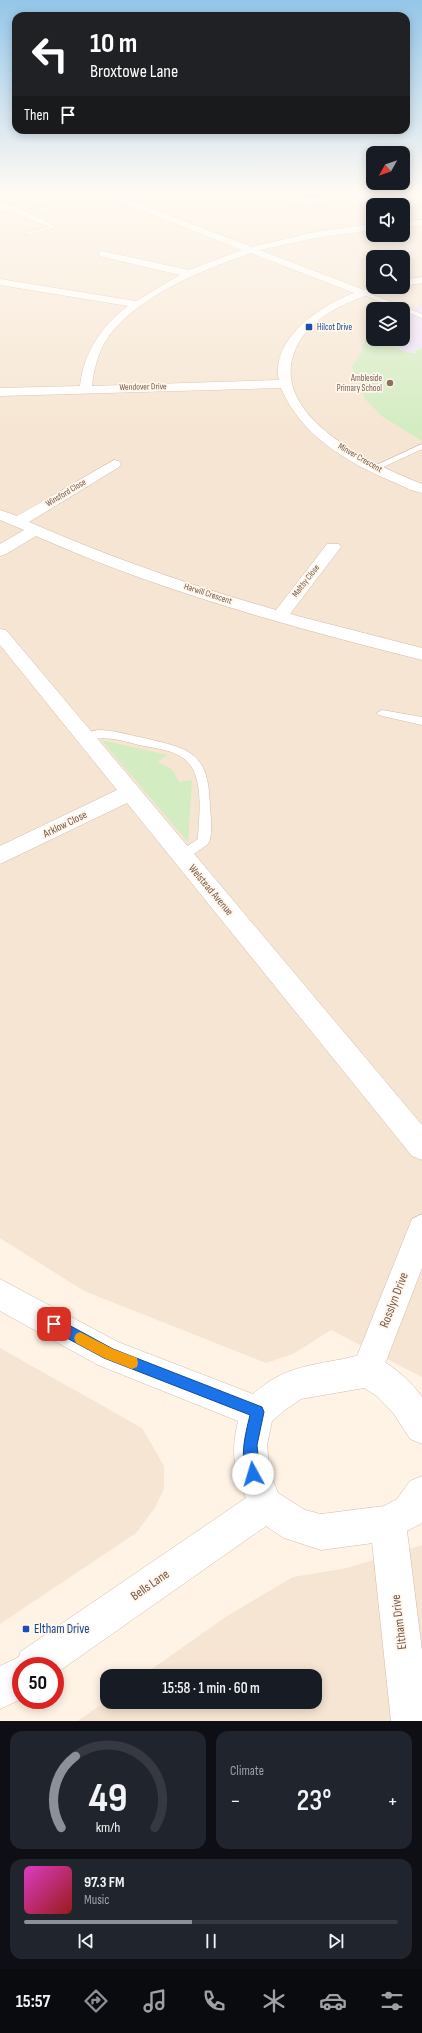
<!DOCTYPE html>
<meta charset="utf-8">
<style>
:root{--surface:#171b24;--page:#20242c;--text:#f1f3f6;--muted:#9ea1a6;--line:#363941;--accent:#8c9099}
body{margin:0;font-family:"Sofia Sans Condensed",sans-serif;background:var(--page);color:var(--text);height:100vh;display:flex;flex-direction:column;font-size:15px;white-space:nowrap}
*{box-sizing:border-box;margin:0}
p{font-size:13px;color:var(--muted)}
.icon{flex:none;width:22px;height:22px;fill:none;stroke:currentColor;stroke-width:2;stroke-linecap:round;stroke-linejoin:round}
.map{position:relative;height:1721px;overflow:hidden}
.details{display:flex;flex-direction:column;gap:10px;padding:10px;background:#0d0f14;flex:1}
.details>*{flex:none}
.hud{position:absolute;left:12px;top:12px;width:398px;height:122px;border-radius:12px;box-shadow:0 2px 10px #0003;background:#202124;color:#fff;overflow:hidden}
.needle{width:26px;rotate:230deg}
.buttons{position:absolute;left:366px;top:146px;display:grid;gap:8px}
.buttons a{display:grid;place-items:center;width:44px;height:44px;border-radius:8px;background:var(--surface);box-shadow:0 2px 10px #0003;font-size:20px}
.speed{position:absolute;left:12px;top:1657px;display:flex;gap:8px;font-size:20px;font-weight:700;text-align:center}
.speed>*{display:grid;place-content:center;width:52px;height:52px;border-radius:50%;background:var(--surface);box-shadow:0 2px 10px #0003;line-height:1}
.speed .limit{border:6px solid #d22;background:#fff;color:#111}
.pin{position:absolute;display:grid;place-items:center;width:34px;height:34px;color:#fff;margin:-17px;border-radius:8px;box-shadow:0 2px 6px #0006}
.me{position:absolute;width:44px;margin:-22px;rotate:354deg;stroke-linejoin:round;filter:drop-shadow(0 0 3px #0008)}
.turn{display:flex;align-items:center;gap:14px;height:84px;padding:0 12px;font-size:18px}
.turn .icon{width:52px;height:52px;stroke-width:2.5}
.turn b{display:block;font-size:28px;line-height:34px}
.then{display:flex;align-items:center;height:38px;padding:0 12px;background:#0003;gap:8px;font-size:15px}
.big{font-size:30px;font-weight:600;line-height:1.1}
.details .tile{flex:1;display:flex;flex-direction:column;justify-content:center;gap:6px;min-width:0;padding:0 14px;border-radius:12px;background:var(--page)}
.details .dial{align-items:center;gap:0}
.dial svg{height:104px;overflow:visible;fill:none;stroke:var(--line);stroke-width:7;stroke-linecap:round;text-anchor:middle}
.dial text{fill:var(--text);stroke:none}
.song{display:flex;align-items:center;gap:12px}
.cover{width:48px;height:48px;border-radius:6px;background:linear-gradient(135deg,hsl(310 70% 55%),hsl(0 70% 35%))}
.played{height:4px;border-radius:2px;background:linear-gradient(90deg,var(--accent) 45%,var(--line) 45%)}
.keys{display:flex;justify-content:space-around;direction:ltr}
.heat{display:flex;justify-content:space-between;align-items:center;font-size:22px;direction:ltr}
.details .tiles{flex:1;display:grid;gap:10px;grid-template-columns:1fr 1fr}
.tile:last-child{grid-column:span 2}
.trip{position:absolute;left:100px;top:1669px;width:222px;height:40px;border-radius:12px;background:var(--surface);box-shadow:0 2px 10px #0003;font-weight:600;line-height:40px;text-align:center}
.menu{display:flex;height:64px;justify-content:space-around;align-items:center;background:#090b0e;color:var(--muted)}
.menu .icon{width:28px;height:28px}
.menu .active{color:var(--accent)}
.menu b{font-size:18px;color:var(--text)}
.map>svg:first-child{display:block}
.residential{fill:#f6e5d2;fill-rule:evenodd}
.education{fill:#f0e1fa}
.green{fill:#d3ecc1}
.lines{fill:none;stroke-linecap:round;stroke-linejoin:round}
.service-casing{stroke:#d2bcac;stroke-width:1}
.minor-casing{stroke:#d2bcac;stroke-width:1}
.secondary-casing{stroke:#d5bca9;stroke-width:1}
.service{fill:#fff;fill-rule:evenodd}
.minor{fill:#fff;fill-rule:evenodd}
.secondary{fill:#fff;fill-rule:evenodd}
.route{fill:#1a73e8;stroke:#114b97}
.slow{fill:#f59e0b}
.transit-dot{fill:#1a4fb4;stroke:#fff7eb;stroke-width:1.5}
.education-dot{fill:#8d6e63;stroke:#fff7eb;stroke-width:1.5}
.labels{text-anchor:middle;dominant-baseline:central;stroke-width:3.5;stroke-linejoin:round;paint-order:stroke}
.far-transit-label{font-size:9px;fill:#164399;stroke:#fff7eb;text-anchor:start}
.far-education-label{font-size:9px;fill:#785e54;stroke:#fff7eb;text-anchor:end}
.far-street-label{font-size:9px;fill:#785848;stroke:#fff7eb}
.street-label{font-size:11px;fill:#785848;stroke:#fff7eb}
.near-street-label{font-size:13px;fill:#785848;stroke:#fff7eb}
.near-transit-label{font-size:13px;fill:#164399;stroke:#fff7eb;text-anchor:start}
</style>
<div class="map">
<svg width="422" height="1721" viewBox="0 0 422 1721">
<rect width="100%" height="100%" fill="#fef3e4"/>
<path class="residential" d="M0,191H422V1377L331,1330L293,1354L266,1363L84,1291L0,1238ZM373,205H403V235H373ZM373,257H403V287H373ZM373,309H403V339H373Z
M0,1348L142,1428L164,1466V1489L154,1509L136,1533L0,1624Z
M422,1545V1721H78L107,1700V1702H315V1676H142L227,1616L293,1577L347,1568Z"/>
<path class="education" d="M422,305V441L383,417L365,399L352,367L361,352L367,334L373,330V339H403V311Z"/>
<path class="green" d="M275,191L321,195L326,193V191H341C329,203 290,199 275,191Z
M367,334L373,336V339C389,339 402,355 417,353L414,351L422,348V441L383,417L365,399L352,367L361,352Z
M101,740L167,755L157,762L172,769L179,782L192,780L188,842Z"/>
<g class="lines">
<g class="service-casing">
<path id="service" d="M40,199L42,201L6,209L4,208Z
M52,206L54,208L28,212L26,211Z
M41,220L57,227L25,235V233L50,227L39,222Z
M363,291L422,314V318L361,294Z
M422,444V449L377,470L370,468Z
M382,710L422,717V725L378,715L377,713Z
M98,730C114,730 128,735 144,738C192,749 209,753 210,808C211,818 213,835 208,844C200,849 188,861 178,858L176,855L178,852L198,839C199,814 206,770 180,756C168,749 153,748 139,745C120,740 104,735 85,741L80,737L81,734Z"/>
</g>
<g class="minor-casing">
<path id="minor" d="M93,191H105L252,247L315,232L373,224V230L315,238L260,250L364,290L373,287H390L389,289C357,297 317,312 299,342C259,413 372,464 422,484V493C411,491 401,485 391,481C346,462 300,434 281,388L0,396V388L80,386C84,352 101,327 128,306L0,285V279L136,301L180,275L99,256V252L102,251L189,270L242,250ZM251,253L354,293C321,305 270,339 279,380L92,386C94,370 97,356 105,342C132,298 204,269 251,253Z
M266,191C280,191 294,198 309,198C325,199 337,191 351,191C336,208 281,207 266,191Z
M0,203L19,208L45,221L41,224L38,223L13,212L0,209Z
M422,220V226L403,227V221Z
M422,277V283L403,286V280Z
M114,460L119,461L121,464L119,467L29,522C109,557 192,586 276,610L327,544H339L341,547L290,614L422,648V660C291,627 159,591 36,536L6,554L0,556V544L24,530L0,520V510L17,516Z
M0,629L6,630L422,1125V1160L412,1156L127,803L0,864V846L117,790L0,645Z
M422,1214V1268L378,1382L367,1387L356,1382L351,1371L412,1219Z
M388,1505L401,1510L406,1523L422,1651V1721H391L370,1523L375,1510Z"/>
</g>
<g class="secondary-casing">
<path id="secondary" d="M0,1279L118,1342L253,1394C282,1368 306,1366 343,1359C350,1358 360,1354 367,1355C385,1357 413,1383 422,1397V1444L410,1439L394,1414L377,1396L364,1388L301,1399L285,1410L272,1421L267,1445L270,1473L278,1493L305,1510L321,1514L384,1506L397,1499L410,1481L422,1476V1523L388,1541L321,1550L284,1538L266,1526L55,1674V1666H21V1699L0,1709V1666L19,1657L20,1652L246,1498C233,1468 231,1453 238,1421L98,1365L0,1311Z"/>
</g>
<use href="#service" class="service"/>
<use href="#minor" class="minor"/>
<use href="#secondary" class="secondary"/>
</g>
<linearGradient id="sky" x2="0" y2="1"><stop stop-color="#94c6e8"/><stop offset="0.44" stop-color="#fffaf3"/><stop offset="1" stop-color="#fffaf3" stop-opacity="0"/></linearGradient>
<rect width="422" height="432" fill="url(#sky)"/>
<path class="route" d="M54,1317L113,1349L262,1407L264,1412L257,1445L260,1474L258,1479L253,1481L248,1479C239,1458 245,1436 250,1415L104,1358L50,1329L48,1324L50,1319Z"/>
<path class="slow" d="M80,1332L113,1349L137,1358L138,1363L137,1367L132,1369L104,1358L76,1343L74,1338L76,1334Z"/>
<g class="transit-dot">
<rect x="305" y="323" width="8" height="8" rx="2"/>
<rect x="22" y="1625" width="8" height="8" rx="2"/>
</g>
<circle class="education-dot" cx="390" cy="383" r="4"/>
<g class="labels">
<g class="far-transit-label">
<text x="317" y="327">Hilcot Drive</text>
</g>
<g class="far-education-label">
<text x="382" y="378">Ambleside<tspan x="382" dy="10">Primary School</tspan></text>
</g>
<g class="far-street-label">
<text transform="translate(143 387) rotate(-1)">Wendover Drive</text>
<text transform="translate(360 458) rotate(30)">Minver Crescent</text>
<text transform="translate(66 493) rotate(-31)">Winsford Close</text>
<text transform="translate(306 581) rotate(-52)">Maltby Close</text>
<text transform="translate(208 594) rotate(18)">Harwill Crescent</text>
</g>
<g class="street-label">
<text transform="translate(65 824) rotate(-26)">Arklow Close</text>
<text transform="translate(211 890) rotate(50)">Welstead Avenue</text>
</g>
<g class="near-street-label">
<text transform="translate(394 1300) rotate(-69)">Rosslyn Drive</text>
<text transform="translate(150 1585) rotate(-35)">Bells Lane</text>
<text transform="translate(399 1622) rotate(-97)">Eltham Drive</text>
</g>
<g class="near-transit-label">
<text x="34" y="1629">Eltham Drive</text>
</g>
</g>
</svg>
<div class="buttons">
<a><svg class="needle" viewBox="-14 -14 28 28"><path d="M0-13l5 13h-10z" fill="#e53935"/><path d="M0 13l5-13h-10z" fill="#9ea1a6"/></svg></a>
<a><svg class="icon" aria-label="sound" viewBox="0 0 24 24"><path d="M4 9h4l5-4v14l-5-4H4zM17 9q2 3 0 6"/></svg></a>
<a><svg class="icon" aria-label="search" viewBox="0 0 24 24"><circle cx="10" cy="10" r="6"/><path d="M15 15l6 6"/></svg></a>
<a><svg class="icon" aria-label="layers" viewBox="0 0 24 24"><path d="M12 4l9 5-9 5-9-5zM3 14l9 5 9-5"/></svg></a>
</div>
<div class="speed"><div class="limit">50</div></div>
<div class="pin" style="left:54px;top:1324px;background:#d93025"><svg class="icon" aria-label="arrive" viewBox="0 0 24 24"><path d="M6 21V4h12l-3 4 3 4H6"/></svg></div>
<svg class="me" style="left:253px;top:1474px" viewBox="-20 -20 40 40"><circle r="19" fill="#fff"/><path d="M0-13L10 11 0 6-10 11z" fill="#1a73e8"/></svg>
<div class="trip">15:58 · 1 min · 60 m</div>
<div class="hud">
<div class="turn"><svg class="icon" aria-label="left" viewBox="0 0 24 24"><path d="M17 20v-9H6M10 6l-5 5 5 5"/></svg><div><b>10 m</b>Broxtowe Lane</div></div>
<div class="then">Then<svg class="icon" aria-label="arrive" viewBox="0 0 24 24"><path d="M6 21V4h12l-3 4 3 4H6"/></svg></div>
</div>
</div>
<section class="details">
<div class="tiles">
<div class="tile dial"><svg viewBox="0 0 100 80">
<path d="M14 69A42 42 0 1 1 86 69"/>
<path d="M14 69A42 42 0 0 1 25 14" stroke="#8c9099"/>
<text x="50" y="56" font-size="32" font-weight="700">49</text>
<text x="50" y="72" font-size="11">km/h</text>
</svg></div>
<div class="tile"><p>Climate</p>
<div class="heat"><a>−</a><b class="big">23°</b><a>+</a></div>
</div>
<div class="tile">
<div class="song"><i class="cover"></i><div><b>97.3 FM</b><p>Music</p></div></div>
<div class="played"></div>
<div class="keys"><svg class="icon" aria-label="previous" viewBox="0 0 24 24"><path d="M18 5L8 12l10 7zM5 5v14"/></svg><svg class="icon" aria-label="pause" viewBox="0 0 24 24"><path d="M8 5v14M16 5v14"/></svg><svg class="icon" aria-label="next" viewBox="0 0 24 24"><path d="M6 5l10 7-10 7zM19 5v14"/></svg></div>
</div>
</div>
</section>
<nav class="menu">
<b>15:57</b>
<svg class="icon active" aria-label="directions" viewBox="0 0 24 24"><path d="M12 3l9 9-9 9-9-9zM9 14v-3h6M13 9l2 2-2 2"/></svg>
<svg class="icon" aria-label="music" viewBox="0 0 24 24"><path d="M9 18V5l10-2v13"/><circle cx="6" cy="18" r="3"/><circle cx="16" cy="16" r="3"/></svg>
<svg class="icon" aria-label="phone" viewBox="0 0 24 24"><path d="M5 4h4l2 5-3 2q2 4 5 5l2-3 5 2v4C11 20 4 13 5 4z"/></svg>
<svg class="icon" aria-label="climate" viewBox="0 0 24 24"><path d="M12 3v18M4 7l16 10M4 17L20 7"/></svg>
<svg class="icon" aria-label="car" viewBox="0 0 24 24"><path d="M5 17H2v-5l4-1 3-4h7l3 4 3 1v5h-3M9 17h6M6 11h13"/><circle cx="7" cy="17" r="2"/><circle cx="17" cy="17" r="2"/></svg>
<svg class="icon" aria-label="filters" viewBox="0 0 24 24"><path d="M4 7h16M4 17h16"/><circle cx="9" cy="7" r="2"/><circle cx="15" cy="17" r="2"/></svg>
</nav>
